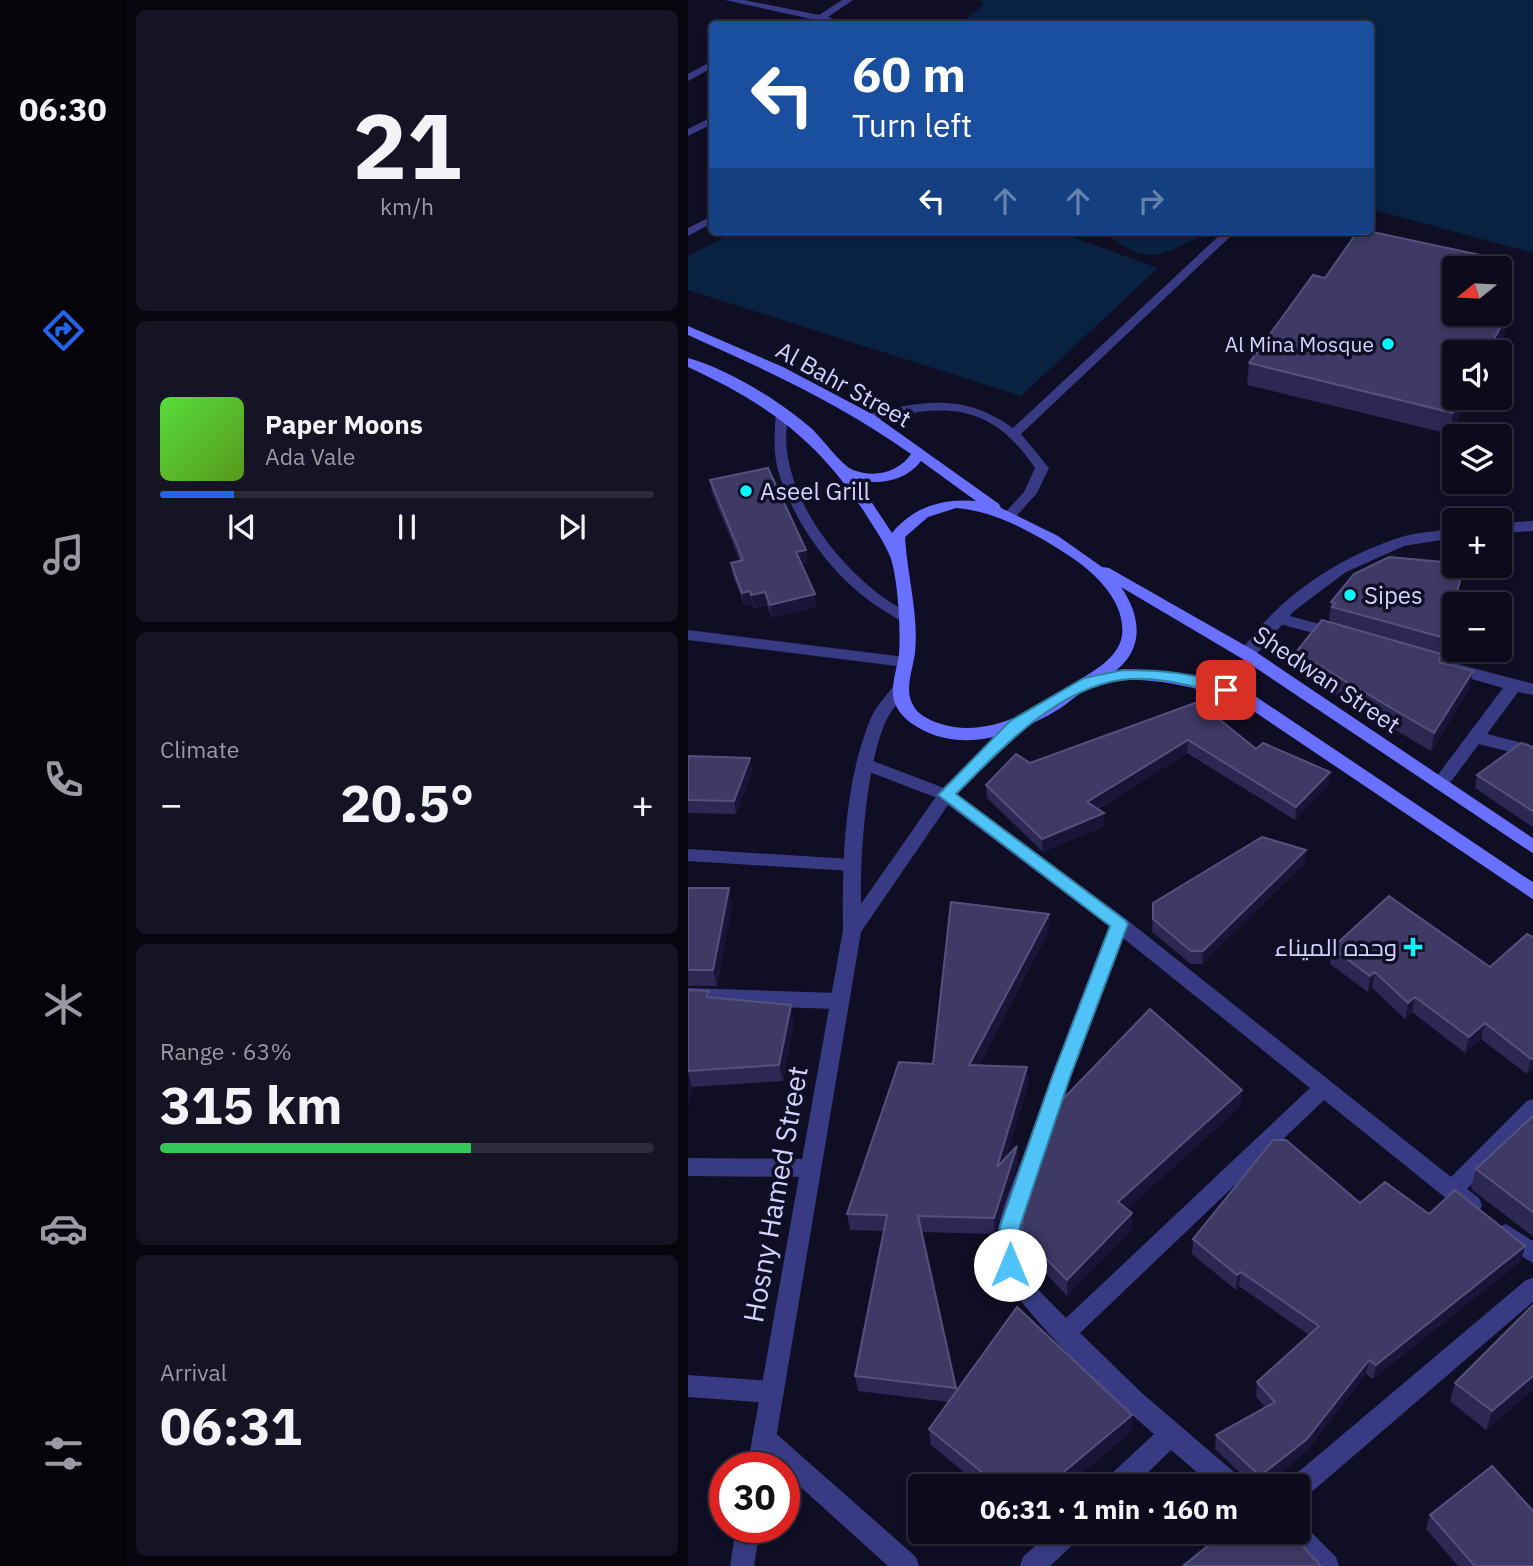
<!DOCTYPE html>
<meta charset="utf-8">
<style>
:root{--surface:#0c0a1b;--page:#151324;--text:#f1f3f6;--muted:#9a9aa3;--line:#2c2b3a;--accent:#2563eb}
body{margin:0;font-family:"IBM Plex Sans",Cairo,sans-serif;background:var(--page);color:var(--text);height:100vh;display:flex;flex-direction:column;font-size:26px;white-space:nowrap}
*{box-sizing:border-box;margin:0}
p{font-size:23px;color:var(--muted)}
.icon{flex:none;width:38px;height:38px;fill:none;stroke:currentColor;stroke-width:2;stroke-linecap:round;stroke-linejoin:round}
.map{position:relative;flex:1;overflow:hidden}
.panel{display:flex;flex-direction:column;gap:10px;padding:10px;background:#07060f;width:562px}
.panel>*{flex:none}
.guide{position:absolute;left:21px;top:21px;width:665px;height:214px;border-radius:7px;box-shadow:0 4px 10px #0003,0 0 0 2px var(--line);background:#1a4fa0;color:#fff;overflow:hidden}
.needle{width:46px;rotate:252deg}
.fabs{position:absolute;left:754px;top:256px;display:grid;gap:14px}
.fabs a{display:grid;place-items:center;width:70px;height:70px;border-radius:7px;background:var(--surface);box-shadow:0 4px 10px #0003,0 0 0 2px var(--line);font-size:35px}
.speed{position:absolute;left:21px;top:1452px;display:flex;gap:14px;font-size:35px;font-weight:700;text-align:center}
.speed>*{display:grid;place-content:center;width:91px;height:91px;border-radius:50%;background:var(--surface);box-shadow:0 4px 10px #0003,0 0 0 2px var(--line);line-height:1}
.speed .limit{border:10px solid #d22;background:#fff;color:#111}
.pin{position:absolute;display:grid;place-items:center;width:60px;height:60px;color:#fff;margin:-30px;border-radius:14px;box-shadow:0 4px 10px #0006}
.me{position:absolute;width:77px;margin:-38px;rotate:0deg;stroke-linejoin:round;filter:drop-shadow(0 0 5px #0008)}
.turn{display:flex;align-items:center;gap:24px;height:147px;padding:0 28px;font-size:32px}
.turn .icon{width:91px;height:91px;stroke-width:2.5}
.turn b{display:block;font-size:49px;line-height:60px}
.lanes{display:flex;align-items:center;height:66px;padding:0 28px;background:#0003;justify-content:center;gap:35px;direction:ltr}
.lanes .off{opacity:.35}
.big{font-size:52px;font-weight:700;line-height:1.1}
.panel .card{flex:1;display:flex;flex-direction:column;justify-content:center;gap:10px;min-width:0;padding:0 24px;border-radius:10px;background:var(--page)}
.panel .dial{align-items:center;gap:0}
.dial b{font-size:91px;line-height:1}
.song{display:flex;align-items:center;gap:21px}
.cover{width:84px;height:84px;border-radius:10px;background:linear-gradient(135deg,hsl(110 70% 55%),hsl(90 70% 35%))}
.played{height:7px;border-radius:4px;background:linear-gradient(90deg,var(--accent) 15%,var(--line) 15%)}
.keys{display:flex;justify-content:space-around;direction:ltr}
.heat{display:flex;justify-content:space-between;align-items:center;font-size:38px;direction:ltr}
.charge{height:10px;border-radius:5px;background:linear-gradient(90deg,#34c759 63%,var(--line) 0)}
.trip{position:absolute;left:220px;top:1474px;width:402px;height:70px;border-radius:7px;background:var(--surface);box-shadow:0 4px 10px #0003,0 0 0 2px var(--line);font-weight:700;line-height:70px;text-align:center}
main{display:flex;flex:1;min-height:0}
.tab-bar{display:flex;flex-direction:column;width:126px;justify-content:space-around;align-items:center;background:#05040b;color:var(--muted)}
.tab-bar .icon{width:49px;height:49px}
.tab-bar .on{color:var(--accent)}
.tab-bar b{font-size:32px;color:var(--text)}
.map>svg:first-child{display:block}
.water{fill:#092242}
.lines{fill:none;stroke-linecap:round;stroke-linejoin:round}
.service{fill:#383b84;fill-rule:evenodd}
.minor{fill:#383b84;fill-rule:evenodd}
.tertiary{fill:#383b84;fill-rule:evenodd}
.secondary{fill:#6970ff;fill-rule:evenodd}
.wall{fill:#2c2753}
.shaded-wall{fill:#191538}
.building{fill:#3e3965;stroke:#55517e;stroke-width:2}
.route{fill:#4fc3f7;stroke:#337fa1;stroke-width:2}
.poi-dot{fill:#00f7fd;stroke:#100e24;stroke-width:2.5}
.labels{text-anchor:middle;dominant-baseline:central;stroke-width:7;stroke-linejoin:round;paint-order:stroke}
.far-poi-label{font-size:21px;fill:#d3d2ff;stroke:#100e24;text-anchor:end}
.street-label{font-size:24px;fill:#d3d2ff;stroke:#100e24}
.poi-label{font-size:24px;fill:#d3d2ff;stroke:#100e24;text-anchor:start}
.near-street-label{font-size:28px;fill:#d3d2ff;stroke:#100e24}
</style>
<main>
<nav class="tab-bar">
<b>06:30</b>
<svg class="icon on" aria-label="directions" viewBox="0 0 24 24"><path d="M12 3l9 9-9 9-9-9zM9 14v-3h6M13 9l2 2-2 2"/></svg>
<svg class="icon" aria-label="music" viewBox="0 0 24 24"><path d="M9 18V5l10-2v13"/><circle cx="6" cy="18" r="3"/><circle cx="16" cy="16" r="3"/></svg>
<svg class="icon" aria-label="phone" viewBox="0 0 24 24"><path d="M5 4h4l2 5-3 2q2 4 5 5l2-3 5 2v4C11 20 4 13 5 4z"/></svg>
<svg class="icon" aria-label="climate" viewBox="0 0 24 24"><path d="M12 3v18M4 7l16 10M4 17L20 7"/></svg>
<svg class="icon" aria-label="car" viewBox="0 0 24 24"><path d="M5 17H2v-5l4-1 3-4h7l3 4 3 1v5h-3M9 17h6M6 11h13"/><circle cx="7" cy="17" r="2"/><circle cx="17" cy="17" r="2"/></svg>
<svg class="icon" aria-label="filters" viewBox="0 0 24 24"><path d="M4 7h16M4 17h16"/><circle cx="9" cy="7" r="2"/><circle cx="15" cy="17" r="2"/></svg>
</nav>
<section class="panel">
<div class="card dial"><b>21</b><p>km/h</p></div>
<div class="card">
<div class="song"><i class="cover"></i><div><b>Paper Moons</b><p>Ada Vale</p></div></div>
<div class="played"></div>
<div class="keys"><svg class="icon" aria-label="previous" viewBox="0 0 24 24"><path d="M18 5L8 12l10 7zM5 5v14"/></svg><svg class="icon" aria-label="pause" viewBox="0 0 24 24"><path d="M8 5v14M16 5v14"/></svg><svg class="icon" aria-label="next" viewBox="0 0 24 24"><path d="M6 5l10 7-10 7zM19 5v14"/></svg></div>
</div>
<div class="card"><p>Climate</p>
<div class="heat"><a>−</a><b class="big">20.5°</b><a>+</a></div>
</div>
<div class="card"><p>Range · 63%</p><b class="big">315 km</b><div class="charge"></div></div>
<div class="card"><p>Arrival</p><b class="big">06:31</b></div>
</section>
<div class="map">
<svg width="846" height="1566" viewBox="0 0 846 1566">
<rect width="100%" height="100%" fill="#100e24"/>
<path class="water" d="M292,0H845V253L683,209L682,24H273L295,5Z
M48,231H367L470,268L333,396L0,290V256Z
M414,231H523C473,255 462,269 414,231Z"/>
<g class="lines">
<path class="service" d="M37,0H56L131,15L154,0H165L140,17L159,24H146Z
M24,61V68L0,81V74Z
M24,117V124L0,136V129Z
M24,216V223L0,236V228Z
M535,232L545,234L333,434L361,468L349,493L325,520H315L313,517L336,492L347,468C301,399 253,404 181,422L175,418L177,415C234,401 274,392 325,428Z
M94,409L100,413C99,426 97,439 99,451C106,507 148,561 192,595C202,603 213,608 224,615L226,618L224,621C214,624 208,618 200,613C150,584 110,530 92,477C85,455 86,436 88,413Z
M0,630L217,657L224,662L217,667L0,640Z
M0,849L163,859L169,861L171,865L169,869L163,871L0,861Z"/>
<path class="minor" d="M590,613L654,630L656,634L648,639L584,622L582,618L584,614Z
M762,662L846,684V695L830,692L799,734L846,746V758L791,744L758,788H746L743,784L815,688L756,671L754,667L756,663Z
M177,758L264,791L438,919L763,1177L839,1101L846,1099V1121L779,1189L791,1198L794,1205L791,1212L783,1214L775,1212L636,1100L392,1333L455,1394L553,1478L556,1486H525L483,1450L446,1486H416L419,1478L466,1434C429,1402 322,1305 310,1262C301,1231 327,1180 337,1150C364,1075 392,1001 421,926L252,799L171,768L168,764L171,760ZM435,938L622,1088L378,1318C347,1285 326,1275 333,1226L383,1077Z
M0,988L149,993L156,996L159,1001L156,1006L149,1009L0,1004Z
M0,1158L121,1159L128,1162L132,1168L128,1174L121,1177L0,1176Z
M818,1224L846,1242V1264L810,1241L807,1234L810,1227Z
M846,1277V1301L620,1495L611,1499V1486H599L602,1479L838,1280Z
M0,1375L84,1381L92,1384L96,1392L92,1400L84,1403L0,1397Z
M76,1427L84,1430L228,1557L231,1566H200L96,1472V1468H92L68,1446L64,1438L68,1430Z
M611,1520L648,1557L651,1566H622L598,1540L595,1531H611Z
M363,1531H393L390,1540L362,1566H332L335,1557Z"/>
<path class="tertiary" d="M846,521V531L812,533V523Z
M766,528V538L716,546L658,572L606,611L565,658L559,659L551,654C587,600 646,560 707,539C725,532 747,532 766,528Z
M213,682L221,688C215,699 204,708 199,719C178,762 172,856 173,904L252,791L322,721L328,719L336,725L264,799L173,932L83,1468H59L155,930C154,861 156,785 182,720C187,707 199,695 207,684Z
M48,1528H72L66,1566H42Z"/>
<path class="secondary" d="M0,326L95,367L186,415L311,504L313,508L370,536L414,567L421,568L565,650L846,839V854L553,658L433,587C453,616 457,649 426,672C474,667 519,677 564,694L846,883V900L552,702C515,688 445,671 406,685C394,690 382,702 371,709C330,734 276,754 231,728C220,722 210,713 206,701C202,686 209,670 211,654C213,634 210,572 201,554C195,540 185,526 177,513C130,440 78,403 0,367V358C40,369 92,401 123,428C134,438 153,465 165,470C186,478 210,473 223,454C153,404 78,370 0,335ZM233,461L288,501C255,498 225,507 204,533L169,480C192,485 218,481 233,461ZM268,508C308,511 346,533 380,555C405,571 438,601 434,635C431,658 405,671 387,683C348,710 299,740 250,723C241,720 229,714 225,705C216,690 225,669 227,653C231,614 219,575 217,537L240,517Z"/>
</g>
<path class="wall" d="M825,262L822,283L812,300V268L766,313L819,315L816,336L762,434L559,385L561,363L637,278Z
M22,480L120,563L114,564L129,607L84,618L79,605L66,608L64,604L57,606L45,576L43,563L52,561L24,493Z
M776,565L773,582L752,662L781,690L743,751L606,670L608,652L643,623V621L641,620L643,602Z
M510,702L568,749L642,772L640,785L607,820L499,753L410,809L416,813V826L355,852L299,798L298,785L342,763Z
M846,749V828L787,788L789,775Z
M0,756L62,758L64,772L48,814L0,813Z
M617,863L514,964H503L464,932L465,903Z
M0,888L44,904L29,986H0Z
M361,931L291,1065L339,1067L340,1084L318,1158L329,1146L330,1162L307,1234L233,1232L269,1390L444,1431L378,1486H293L243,1445L241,1429L260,1402L170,1391L167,1376L196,1231L162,1230L159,1214Z
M839,934L846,1068L839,1074L793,1039L777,1053L724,1012L717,1019L684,988L680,992L642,964L644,948L802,967Z
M0,990L21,991L22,998L106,1021L95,1081L4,1087L0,1108Z
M554,1090L553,1106L439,1209L444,1213V1229L379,1296L335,1249L334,1234Z
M846,1115V1237L783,1189L788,1169Z
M672,1203L741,1214L837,1246L833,1261L685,1379L678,1374L617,1453L576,1486H566L527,1449L528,1435L577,1407L568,1397L569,1382L621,1335L551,1286L548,1290L504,1254L505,1239Z
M846,1304V1388L798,1430L762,1401L767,1383Z
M742,1515L846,1566H770L738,1529Z"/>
<path class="shaded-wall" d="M825,262L822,283L812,300V285Z
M819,315L816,336L807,352H799Z
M774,397H782L762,434L765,413Z
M118,550L120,563L110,565L108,552Z
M776,565L773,582L767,604H766L754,656L757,638Z
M62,591L64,604L57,606L54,593Z
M77,592L79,605L66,608L63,595Z
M127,594L129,607L84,618L82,605Z
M785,671L781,690L743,751L746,733Z
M500,740L499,753L399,815V802Z
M62,758L64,772L48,814L46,801Z
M642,772L640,785L607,820L608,807Z
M416,813V826L355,852L354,839Z
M618,850L617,863L514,964L515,951Z
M41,888L44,904L29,986L25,970Z
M361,914V931L283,1082L281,1065Z
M687,972L684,988L680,992L682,976Z
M727,997L724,1012L717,1019L720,1003Z
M103,1005L106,1021L95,1081L91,1065Z
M797,1023L793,1039L777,1053L781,1037Z
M846,1057V1068L839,1074L843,1059Z
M339,1067L340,1084L310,1184L309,1167Z
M0,1073L4,1087L0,1108Z
M554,1090L553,1106L430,1218V1202Z
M329,1146L330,1162L307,1234L306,1218Z
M444,1213V1229L379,1296V1280Z
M837,1246L833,1261L685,1379L688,1365Z
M553,1272L551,1286L548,1290L549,1275Z
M681,1360L678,1374L617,1453L576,1486H571L572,1476Z
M846,1375V1388L798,1430L804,1411Z
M444,1415V1431L378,1486H359Z"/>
<path class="building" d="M670,231H680L825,262L812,285V268H766V313H812L819,315L799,352H766V397H774L765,413L561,363L625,275L637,278Z
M80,468L118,550L108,552L127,594L82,605L77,592L63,595L62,591L54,593L43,563L55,560L22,480Z
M701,557L766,563V565H776L757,638L644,607L647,603L643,602L666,574Z
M634,620L753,654L751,662L785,671L746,733L608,652Z
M510,702L568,749L575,743L642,772L608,807L500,740L399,802L416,813L354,839L298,785L328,754L342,763Z
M833,743L840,745L846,749V812L789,775Z
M0,756L62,758L46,801L0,800Z
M574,837L618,850L515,951H503L465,919V903Z
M0,888H41L25,970H0Z
M701,896L802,967L839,934L846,938V1057L843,1059L797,1023L781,1037L727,997L720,1003L687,972L682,976L644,948Z
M263,902L361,914L281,1065L339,1067L309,1167L329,1146L306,1218L230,1216L268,1388L167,1376L199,1215L159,1214L211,1062L245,1064Z
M0,990L21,991L19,997L103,1005L91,1065L0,1071Z
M462,1009L554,1090L430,1202L444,1213L379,1280L334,1234L335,1211L371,1103Z
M846,1115V1213L788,1169Z
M585,1140H598L672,1203L697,1182L741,1214L767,1190L837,1246L688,1365L681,1360L619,1439L572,1476L528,1435L587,1402L569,1382L631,1326L553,1272L549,1275L505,1239Z
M846,1304V1375L804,1411L767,1383Z
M329,1307L444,1415L359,1486H311L241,1429Z
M804,1466L846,1512V1566H787L742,1515Z
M538,1531H601L633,1566H495Z"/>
<path class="route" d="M435,670C473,670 508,673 544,687L546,690L538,695C504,686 469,675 433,680C368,689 312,750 268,794L437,920L440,924L382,1077L332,1226L329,1248L332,1265L329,1271L322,1274L315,1271C307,1256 310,1242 312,1226L364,1077L422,926L250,795L322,721L396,678Z"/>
<g class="poi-dot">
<circle cx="700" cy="344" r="7"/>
<circle cx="58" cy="491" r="7"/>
<circle cx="662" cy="595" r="7"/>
<path d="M721.5 936.5h7v7h7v7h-7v7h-7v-7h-7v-7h7z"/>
</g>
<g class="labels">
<g class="far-poi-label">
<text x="686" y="344">Al Mina Mosque</text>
</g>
<g class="street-label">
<text transform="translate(156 384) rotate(29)">Al Bahr Street</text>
<text transform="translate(639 679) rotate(34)">Shedwan Street</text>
</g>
<g class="poi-label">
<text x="72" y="491">Aseel Grill</text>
<text x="676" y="595">Sipes</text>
<text x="709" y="947" text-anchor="end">وحده الميناء</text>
</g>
<g class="near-street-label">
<text transform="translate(87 1194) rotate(-80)">Hosny Hamed Street</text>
</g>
</g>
</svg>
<div class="fabs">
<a><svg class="needle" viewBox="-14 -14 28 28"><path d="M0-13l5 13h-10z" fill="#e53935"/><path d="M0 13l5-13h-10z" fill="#9a9aa3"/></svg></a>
<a><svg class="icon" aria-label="sound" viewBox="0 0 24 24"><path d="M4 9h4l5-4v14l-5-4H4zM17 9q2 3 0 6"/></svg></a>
<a><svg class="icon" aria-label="layers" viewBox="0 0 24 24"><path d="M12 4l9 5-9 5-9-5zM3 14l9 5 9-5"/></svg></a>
<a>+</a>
<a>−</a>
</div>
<div class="speed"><div class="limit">30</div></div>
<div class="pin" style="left:538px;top:690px;background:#d93025"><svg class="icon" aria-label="arrive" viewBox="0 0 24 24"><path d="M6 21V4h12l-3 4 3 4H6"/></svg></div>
<svg class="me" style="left:322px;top:1265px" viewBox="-20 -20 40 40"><circle r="19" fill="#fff"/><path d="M0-13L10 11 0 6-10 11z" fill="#4fc3f7"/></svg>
<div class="trip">06:31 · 1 min · 160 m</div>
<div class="guide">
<div class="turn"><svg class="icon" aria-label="left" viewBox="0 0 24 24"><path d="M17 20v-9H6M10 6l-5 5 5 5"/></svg><div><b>60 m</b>Turn left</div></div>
<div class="lanes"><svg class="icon" aria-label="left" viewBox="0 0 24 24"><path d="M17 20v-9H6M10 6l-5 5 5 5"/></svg><svg class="icon off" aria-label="ahead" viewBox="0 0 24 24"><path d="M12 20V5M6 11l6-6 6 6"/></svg><svg class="icon off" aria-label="ahead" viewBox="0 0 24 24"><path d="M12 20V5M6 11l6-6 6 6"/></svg><svg class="icon off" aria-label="right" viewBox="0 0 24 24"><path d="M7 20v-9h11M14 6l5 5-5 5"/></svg></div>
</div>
</div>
</main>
